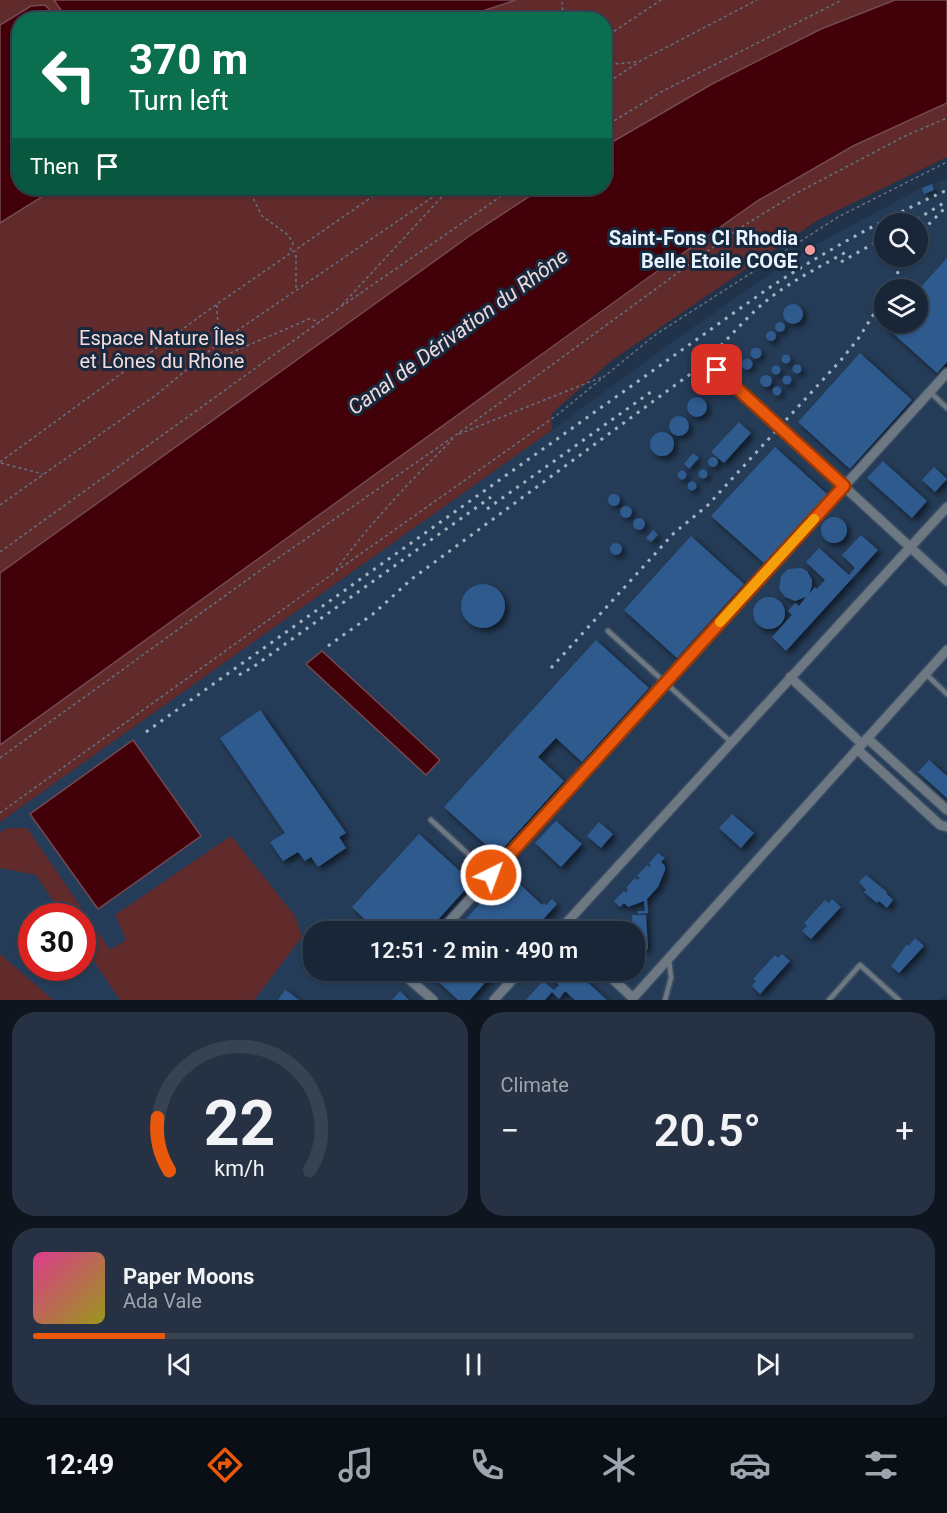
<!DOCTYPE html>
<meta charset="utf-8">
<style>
:root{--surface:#192638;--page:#263243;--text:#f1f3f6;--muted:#9fa5ae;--line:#374353;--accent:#ea580c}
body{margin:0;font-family:Roboto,sans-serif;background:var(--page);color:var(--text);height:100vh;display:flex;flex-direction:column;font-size:22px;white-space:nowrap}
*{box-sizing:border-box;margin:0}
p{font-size:20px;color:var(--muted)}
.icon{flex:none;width:33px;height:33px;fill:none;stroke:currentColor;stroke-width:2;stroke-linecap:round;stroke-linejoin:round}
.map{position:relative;height:1000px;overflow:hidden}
.sheet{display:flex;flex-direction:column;gap:12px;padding:12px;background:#0e151f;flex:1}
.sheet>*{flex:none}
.hud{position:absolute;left:12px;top:12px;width:600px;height:183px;border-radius:24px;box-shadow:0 2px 4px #0004,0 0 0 2px var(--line);background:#0b6e4f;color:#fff;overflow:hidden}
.controls{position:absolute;left:874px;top:213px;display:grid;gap:12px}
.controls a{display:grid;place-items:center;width:54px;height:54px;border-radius:50%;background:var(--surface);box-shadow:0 2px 4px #0004,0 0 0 2px var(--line);font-size:30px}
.speed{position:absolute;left:18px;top:903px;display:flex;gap:12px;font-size:30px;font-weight:700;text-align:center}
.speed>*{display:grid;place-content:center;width:78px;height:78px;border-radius:50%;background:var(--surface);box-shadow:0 2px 4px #0004,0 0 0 2px var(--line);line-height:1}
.speed .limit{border:9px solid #d22;background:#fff;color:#111}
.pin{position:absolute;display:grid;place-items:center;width:51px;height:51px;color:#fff;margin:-26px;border-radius:12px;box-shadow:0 3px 9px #0006}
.me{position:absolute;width:66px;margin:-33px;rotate:42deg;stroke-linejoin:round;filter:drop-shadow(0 0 4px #0008)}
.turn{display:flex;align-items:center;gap:21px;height:126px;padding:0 18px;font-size:27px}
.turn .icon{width:78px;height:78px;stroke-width:2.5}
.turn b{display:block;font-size:42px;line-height:51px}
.then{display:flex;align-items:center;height:57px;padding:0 18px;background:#0003;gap:12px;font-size:22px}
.big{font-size:45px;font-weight:600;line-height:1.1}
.sheet .widget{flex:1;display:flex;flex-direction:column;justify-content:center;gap:9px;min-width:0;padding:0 21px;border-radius:24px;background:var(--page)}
.sheet .dial{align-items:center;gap:0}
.dial svg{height:156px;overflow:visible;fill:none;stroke:var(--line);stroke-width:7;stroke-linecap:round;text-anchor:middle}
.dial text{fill:var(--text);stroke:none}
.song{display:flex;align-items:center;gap:18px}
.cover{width:72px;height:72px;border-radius:9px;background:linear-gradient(135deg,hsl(330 70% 55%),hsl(60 70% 35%))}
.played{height:6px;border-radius:3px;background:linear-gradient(90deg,var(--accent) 15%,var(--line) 15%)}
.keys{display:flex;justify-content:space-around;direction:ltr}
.heat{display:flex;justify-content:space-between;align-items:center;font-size:33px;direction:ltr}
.sheet .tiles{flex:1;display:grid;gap:12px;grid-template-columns:1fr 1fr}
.widget:last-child{grid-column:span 2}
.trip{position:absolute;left:303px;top:921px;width:342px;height:60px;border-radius:24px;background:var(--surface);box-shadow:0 2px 4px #0004,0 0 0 2px var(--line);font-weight:600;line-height:60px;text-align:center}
.dock{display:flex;height:96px;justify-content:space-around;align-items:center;background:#0a0f16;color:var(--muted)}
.dock .icon{width:42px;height:42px}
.dock .on{color:var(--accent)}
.dock b{font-size:27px;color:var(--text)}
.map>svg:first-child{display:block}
.built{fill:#253c58;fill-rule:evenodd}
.green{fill:#612a2b;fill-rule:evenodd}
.water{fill:#420008;stroke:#744952;stroke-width:1.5}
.building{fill:#2e5a8e;filter:url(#shadow)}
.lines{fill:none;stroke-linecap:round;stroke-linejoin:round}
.service-casing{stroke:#3d4e63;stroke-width:8}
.minor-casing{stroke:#3d4e63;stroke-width:12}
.path{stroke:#637285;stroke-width:1.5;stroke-dasharray:3 3;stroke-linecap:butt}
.service{stroke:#6e7883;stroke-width:4.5}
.minor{stroke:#6e7883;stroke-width:9}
.rail{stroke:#a5b2c1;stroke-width:3;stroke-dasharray:3 6;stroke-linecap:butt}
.route-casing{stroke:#983908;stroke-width:15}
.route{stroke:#ea580c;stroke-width:10}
.slow{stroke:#f59e0b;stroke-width:10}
.poi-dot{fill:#f59b9a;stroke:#17293f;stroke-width:2}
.labels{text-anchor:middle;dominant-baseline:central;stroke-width:6;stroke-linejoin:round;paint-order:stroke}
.poi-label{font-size:20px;font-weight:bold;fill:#e9f3fe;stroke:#17293f;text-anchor:end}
.park-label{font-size:20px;fill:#f3dcdb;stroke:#17293f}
.water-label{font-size:21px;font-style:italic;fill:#f1d9d8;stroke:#17293f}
</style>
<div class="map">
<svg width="947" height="1000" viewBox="0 0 947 1000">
<defs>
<filter id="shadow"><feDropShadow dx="3.5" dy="3.5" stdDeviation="3" flood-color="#0009"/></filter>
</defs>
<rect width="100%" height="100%" fill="#21334a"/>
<path class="built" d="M947,179V995L938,1000H0V822L552,430L681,336L776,270L815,245L922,188ZM885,224H918V256H885ZM885,290H918V322H885ZM32,916H82V968H32ZM314,932H634V970H314Z"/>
<path class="green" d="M0,0H947L0,663ZM20,20H604V188H20Z
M947,103V157L818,220L611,361L551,414L552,430L0,822V745L649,277L759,200L853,146Z
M7,828H27L110,950L126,940L115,915L231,836L295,916L302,937L254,1000H120L83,945L82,916H63L36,875L0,868V833Z
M0,954L53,1000H0Z"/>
<path class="water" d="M54,0H516L455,20H59L63,13Z
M895,0H947V103L853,146L759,200L649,277L0,745V573L475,232L542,188H604L605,147L614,141L712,84L821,29Z
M45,5L59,19L20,20V188H56L0,223V25L31,6Z
M322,651L440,760L426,775L306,664Z
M133,740L201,836L98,909L30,814Z"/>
<path class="building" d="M932,184L934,190L924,194L922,188Z
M947,258V362L937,373L885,326L888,322H918V290Z
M783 314a10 10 0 1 1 20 0a10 10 0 1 1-20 0Z
M775 327a5 5 0 1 1 10 0a5 5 0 1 1-10 0Z
M766 336a5 5 0 1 1 10 0a5 5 0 1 1-10 0Z
M750.5 353a5.5 5.5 0 1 1 11 0a5.5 5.5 0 1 1-11 0Z
M860,353L912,400L850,469L798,422Z
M781.5 359a4.5 4.5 0 1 1 9 0a4.5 4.5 0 1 1-9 0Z
M741.5 364a5.5 5.5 0 1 1 11 0a5.5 5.5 0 1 1-11 0Z
M792.5 369a4.5 4.5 0 1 1 9 0a4.5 4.5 0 1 1-9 0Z
M771.5 370a4.5 4.5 0 1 1 9 0a4.5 4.5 0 1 1-9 0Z
M760 381a6 6 0 1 1 12 0a6 6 0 1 1-12 0Z
M782.5 380a4.5 4.5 0 1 1 9 0a4.5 4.5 0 1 1-9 0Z
M772.5 391a4.5 4.5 0 1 1 9 0a4.5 4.5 0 1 1-9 0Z
M687 407a10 10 0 1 1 20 0a10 10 0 1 1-20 0Z
M669 426a10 10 0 1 1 20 0a10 10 0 1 1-20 0Z
M739,422L751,433L724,463L711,452Z
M650 444a12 12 0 1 1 24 0a12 12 0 1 1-24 0Z
M775,447L827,494L764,563L711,516Z
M693,453L699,458L689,469L684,464Z
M708 462a5 5 0 1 1 10 0a5 5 0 1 1-10 0Z
M883,461L927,501L912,518L867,478Z
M934,467L947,479L935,492L922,480Z
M698.5 474a4.5 4.5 0 1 1 9 0a4.5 4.5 0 1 1-9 0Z
M677.5 475a4.5 4.5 0 1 1 9 0a4.5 4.5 0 1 1-9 0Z
M687.5 486a4.5 4.5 0 1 1 9 0a4.5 4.5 0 1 1-9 0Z
M608 500a6 6 0 1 1 12 0a6 6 0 1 1-12 0Z
M620 512a6 6 0 1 1 12 0a6 6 0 1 1-12 0Z
M821 530a13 13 0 1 1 26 0a13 13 0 1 1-26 0Z
M633 524a6 6 0 1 1 12 0a6 6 0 1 1-12 0Z
M653,530L658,535L651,542L646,538Z
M861,535L878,550L786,651L772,637L792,615L788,611L795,603L799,606L806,597L795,601L785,597L779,589L781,576L788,569L801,568L807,571L812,580V586L809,594L815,587L817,589L825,580L806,562L819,548L849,575L855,568L842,555Z
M691,536L744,584L677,658L624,610Z
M610 549a6 6 0 1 1 12 0a6 6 0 1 1-12 0Z
M461 606a22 22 0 1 1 44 0a22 22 0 1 1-44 0Z
M753 613a16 16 0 1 1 32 0a16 16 0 1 1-32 0Z
M596,640L649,688L582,762L556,738L538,757L564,781L497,855L444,807Z
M260,710L346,833L339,837L346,848L318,867L311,857L305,861L298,852L283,861L270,842L285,833L220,738Z
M929,760L947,776V798L918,772Z
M732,814L754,833L741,848L719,828Z
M556,821L582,844L561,867L535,843Z
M599,822L613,834L601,848L587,836Z
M419,834L472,882L427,932H378L352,907Z
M658,853L665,858L661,862L665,866V870L658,887L647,899L648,913L638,914V911H645L644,901L628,907L624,903L620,907L614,901L624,891L626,893L628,890L626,888L635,878L637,880L640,878L637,876L647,865L649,867L651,865L649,863Z
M508,873L542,905L544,903L546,905L552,899L557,904L532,932H454Z
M866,875L887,892L886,893L893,900L887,908L879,901L877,903L864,892L866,890L859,882Z
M832,899L841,907L811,939L802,931L807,926L804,923L825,900L829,903Z
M632,915H646L648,949L634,950Z
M915,938L924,946L899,973L891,966L907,944L909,946Z
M782,954L790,961L760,994L752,986L756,981L753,979L775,955L778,958Z
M426,970H496L470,1000H458Z
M551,970H574L607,1000H575L565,991L559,999L552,992L545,1000H526L543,981L554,990L559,985L547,974Z
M285,990L290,993L299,1000H278Z
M400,991L409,1000H392Z"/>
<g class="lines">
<g class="service-casing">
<path id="service" d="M930,392L947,408
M608,631L731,742
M926,674L947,694
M431,820L491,875
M665,1000L671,978L669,959
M829,1000L860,965L899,1000"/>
</g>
<g class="minor-casing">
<path id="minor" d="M717,370L947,581
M790,677L862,744
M867,738L947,810
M857,749L940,825L947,827
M440,932L947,373
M558,932L947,507
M404,970L402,973L433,1000
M603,970L633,998L947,650
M494,1000L521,970"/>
</g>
<path class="path" d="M558,20L563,16L562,2
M604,38L661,0
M604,60L618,64L641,61
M604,85L642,60L757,0
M604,127L661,92L842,0
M248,188L262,216L288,235L293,243L289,254
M296,288V251
M217,305C216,318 221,329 219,342
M342,305L450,188
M191,368L205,364L309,319L320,322
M459,434L602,377
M0,462L217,304L385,188
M1,463L43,474
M0,505L156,395L219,343L446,188
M0,552L339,308L513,188
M336,570C371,522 410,481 453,439
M0,758L258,572L456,435L735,231L795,194L905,136L947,118
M0,813L335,572L557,415L655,335L838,217L947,162"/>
<use href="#service" class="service"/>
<use href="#minor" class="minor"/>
<path class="rail" d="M909,224L947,201
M918,239L928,225L945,208
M841,262L885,237
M889,290L906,256
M487,509L655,389
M328,646L373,614L413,578L693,372C717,352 736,328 759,307C785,284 816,269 846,252
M551,668L674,533L708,505L841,360L858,339L877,309
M239,675L253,667L491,497
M146,732L766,290C823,252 884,219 947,190"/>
</g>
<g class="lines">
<g class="route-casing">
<path id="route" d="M491,875L844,486L717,370"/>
</g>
<use href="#route" class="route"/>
<path class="slow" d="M720,622L814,519"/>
</g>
<circle class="poi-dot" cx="810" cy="250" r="6"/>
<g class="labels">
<g class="poi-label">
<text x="798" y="238">Saint-Fons CI Rhodia<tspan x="798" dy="23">Belle Etoile COGE</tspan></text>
</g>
<g class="park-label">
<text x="162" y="338">Espace Nature Îles<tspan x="162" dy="23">et Lônes du Rhône</tspan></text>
</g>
<g class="water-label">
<text transform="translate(458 332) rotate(-36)">Canal de Dérivation du Rhône</text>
</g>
</g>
</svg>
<div class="controls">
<a><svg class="icon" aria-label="search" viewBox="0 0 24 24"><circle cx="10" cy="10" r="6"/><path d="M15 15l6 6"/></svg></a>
<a><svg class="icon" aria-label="layers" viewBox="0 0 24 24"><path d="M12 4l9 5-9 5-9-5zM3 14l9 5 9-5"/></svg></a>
</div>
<div class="speed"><div class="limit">30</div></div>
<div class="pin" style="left:717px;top:370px;background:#d93025"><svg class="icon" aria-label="arrive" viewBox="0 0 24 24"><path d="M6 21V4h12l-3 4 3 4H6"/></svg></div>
<svg class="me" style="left:491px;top:875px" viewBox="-20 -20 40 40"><circle r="17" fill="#ea580c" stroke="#fff" stroke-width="3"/><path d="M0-11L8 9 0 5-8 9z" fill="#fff"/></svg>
<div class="trip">12:51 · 2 min · 490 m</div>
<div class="hud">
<div class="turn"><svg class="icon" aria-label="left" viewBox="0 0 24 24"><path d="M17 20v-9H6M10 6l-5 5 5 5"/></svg><div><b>370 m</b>Turn left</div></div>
<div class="then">Then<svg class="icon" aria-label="arrive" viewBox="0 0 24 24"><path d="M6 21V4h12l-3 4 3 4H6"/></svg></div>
</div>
</div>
<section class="sheet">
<div class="tiles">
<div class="widget dial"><svg viewBox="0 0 100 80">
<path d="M14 69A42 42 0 1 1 86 69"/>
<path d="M14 69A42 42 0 0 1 8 42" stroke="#ea580c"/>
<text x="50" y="56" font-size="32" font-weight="700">22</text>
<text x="50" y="72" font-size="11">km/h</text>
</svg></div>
<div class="widget"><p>Climate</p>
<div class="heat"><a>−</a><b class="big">20.5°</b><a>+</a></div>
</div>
<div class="widget">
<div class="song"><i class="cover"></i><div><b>Paper Moons</b><p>Ada Vale</p></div></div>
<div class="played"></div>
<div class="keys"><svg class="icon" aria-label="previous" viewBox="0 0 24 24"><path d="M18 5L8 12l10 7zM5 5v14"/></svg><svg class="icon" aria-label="pause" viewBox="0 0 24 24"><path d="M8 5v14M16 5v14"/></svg><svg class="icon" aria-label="next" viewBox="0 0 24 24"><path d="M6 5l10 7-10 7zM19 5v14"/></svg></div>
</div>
</div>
</section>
<nav class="dock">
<b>12:49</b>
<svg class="icon on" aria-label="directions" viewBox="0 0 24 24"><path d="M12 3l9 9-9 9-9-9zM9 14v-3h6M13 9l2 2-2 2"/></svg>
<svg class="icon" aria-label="music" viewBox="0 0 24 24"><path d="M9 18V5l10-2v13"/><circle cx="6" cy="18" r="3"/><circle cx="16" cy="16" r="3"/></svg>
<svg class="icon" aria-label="phone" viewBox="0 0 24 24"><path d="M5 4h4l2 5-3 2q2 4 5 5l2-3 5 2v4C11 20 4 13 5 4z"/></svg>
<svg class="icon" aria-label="climate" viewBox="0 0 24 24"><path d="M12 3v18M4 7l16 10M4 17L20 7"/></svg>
<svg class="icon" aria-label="car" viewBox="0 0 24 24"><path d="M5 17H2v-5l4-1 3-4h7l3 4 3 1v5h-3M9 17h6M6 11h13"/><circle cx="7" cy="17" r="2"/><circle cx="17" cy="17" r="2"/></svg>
<svg class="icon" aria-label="filters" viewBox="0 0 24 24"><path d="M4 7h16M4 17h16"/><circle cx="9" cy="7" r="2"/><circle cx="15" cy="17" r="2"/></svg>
</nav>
